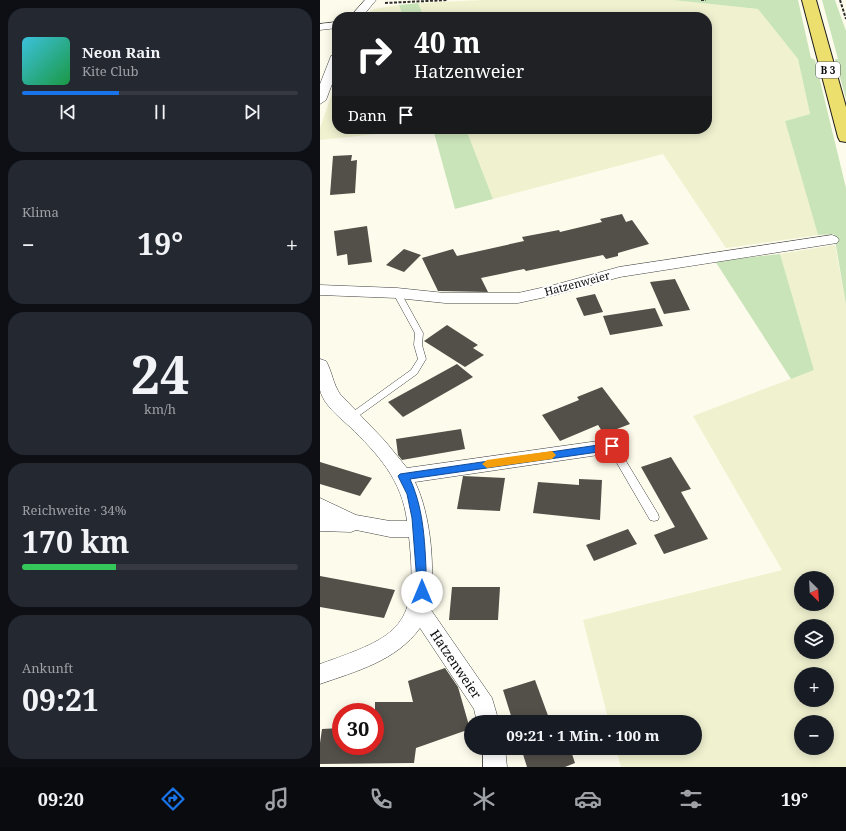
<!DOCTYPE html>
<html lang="de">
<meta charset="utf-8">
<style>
:root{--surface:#171b24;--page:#242831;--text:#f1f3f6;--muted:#9ea1a6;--line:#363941;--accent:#1a73e8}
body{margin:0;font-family:"Noto Serif",serif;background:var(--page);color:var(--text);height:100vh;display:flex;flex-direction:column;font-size:15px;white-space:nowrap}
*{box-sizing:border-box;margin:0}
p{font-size:13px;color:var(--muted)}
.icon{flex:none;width:22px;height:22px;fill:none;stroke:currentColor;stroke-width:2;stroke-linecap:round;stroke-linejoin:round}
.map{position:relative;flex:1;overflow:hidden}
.panel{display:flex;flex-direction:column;gap:8px;padding:8px;background:#0d0f14;width:320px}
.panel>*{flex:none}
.hud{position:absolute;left:12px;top:12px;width:380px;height:122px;border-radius:16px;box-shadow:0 2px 10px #0003;background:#202124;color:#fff;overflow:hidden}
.needle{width:26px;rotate:156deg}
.tools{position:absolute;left:474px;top:571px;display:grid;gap:8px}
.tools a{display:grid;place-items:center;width:40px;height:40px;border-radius:50%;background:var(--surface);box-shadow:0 2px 10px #0003;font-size:20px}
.speed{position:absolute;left:12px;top:703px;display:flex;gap:8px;font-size:20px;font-weight:700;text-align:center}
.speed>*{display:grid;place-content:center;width:52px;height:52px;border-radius:50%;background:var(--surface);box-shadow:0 2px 10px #0003;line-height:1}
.speed .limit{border:6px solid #d22;background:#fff;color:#111}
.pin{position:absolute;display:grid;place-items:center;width:34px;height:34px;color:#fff;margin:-17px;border-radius:8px;box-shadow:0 2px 6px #0006}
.me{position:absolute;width:44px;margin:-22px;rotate:0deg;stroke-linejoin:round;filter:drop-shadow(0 0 3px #0008)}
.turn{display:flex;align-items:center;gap:14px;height:84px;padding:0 16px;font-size:18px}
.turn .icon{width:52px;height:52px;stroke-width:2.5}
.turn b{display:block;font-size:28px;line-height:34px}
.then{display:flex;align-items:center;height:38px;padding:0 16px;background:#0003;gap:8px;font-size:15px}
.big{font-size:30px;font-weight:700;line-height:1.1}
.panel .card{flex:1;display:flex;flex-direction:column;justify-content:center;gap:6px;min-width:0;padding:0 14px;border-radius:16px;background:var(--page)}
.panel .dial{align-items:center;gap:0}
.dial b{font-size:52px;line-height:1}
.song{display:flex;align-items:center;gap:12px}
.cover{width:48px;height:48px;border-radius:6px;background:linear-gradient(135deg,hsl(190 70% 55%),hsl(140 70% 35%))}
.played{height:4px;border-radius:2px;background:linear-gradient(90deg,var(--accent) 35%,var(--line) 35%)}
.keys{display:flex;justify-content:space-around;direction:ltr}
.heat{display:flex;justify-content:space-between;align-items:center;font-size:22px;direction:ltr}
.charge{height:6px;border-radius:3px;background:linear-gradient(90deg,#34c759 34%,var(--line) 0)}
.trip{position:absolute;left:144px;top:715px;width:238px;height:40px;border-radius:20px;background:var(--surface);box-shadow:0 2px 10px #0003;font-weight:700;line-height:40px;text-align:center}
.menu{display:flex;height:64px;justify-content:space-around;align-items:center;background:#090b0e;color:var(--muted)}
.menu .icon{width:28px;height:28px}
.menu .current{color:var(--accent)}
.menu b{font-size:18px;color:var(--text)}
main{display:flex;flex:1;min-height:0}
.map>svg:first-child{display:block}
.farmland{fill:#eff1cf;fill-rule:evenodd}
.green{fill:#cae4b9}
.building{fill:#534f49}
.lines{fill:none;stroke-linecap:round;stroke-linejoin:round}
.service-casing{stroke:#3f3f3f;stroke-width:1}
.minor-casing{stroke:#3f3f3f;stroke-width:1}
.primary-casing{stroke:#1d1d1d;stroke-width:2}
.path{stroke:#2e2e2e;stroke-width:2;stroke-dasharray:3 1.5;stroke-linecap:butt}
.service{fill:#fff;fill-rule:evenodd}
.minor{fill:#fff;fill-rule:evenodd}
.primary{fill:#eddf6d;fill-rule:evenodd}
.route{fill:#1a73e8;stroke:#114b97}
.slow{fill:#f59e0b}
.labels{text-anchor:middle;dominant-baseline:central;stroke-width:4;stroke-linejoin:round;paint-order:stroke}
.shield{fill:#fff;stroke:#555;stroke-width:1}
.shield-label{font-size:10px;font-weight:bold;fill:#0c0c0c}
.street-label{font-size:11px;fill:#0c0c0c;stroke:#fff}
.near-street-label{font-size:13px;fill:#0c0c0c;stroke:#fff}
</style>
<main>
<section class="panel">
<div class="card">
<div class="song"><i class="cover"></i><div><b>Neon Rain</b><p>Kite Club</p></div></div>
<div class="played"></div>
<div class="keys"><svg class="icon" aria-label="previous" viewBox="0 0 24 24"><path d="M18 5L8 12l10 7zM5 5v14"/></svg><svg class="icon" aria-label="pause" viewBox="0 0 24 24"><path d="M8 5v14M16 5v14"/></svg><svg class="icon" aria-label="next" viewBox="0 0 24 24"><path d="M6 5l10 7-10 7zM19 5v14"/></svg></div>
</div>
<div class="card"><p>Klima</p>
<div class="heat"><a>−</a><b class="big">19°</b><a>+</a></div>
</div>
<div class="card dial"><b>24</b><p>km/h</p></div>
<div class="card"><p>Reichweite · 34%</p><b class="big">170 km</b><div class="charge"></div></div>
<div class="card"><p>Ankunft</p><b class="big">09:21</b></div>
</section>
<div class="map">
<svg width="526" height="767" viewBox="0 0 526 767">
<rect width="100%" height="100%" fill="#fdfcec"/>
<path class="farmland" d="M163,0H353L438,9L478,59L490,114L465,121L498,235L406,248L343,154L173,199L146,129H387V17H104L98,3Z
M79,5L83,17H43L54,9Z
M17,79V129H104L0,140V128Z
M515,245L526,305V767H301L296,748H375V722H289L263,620L462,570L373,416L494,370L460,254ZM481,578H507V604H481ZM481,626H507V652H481ZM481,674H507V700H481ZM481,722H507V748H481Z"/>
<path class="green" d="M353,0H478L491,58L495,60L526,188V305L514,234L498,235L465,121L490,114L478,59L438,9Z
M502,0H515L526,31V99L515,59H518Z
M98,3L104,17H83L79,5Z
M113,129H146L173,199L135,209Z
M460,254L494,370L471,379L395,261Z"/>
<path class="building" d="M32,155L31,161L37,160L35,193L10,195L13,156Z
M302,214L306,222L312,220L329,244L298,253V256L286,259L283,255L206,271L204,269L161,278L168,292L118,291L102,258L133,249L137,256L204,241L202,237L239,230L240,232L282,222L280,219Z
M47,226L52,262L28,265L27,254L17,256L14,231Z
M84,249L101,255L84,272L66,265Z
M355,279L370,310L344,314L330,282Z
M275,294L283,312L264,316L256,298Z
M335,308L343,326L290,335L283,316Z
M127,325L158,345L153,348L164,355L145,367L104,341Z
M137,364L153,377L83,417L68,402Z
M282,387L310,424L284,434L278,425L240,441L222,415L259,400L257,397Z
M141,429L145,449L82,460L78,455L76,439Z
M351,457L371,489L361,492L388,539L344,554L334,535L355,527L321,467Z
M0,462L52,478L40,496L0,484Z
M143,476L185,478L180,511L137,509Z
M259,479L282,480L280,520L213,513L218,482L259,485Z
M308,529L317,544L274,561L266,545Z
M0,576L75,590L64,618L0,607Z
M132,587H180L178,620H129Z
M125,668L138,687L150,729L96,748L94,763L0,764V743L2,729L21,728V746H55V702H93L88,681Z
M215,680L230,721L239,718L241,722H193L183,690Z
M201,748H250L255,763L245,767H207Z"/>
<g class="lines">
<g class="service-casing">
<path id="service" d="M77,290L81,293L103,333L102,345L106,359L97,374L33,420H27L25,418L27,416L91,370L98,359L94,345L95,333L73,293Z
M292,442L295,443L338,514L339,517L338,520L334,521L330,520L287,446L289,443Z"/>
</g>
<g class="minor-casing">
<path id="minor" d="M45,0H56L42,17H30Z
M17,22V28L0,30V24Z
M17,53V71L6,100L0,104V84L11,56Z
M512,235L517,237L519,240L517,243L300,277L235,295L198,303H125L77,298L0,295V285L77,288L125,293H198L234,285L299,267Z
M0,359L6,361C12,371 13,384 20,394L65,441L87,468L292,439L298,441L301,446L298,451L292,453L95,482C111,515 116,571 109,607L172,698L179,722H157L154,709L100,628C76,661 37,671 0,684V664C80,636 99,627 89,537H70L36,530L31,532L0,531V498L36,515L70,521H87C82,480 58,454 29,426C19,417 3,404 0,390C0,381 0,369 0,359Z
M163,748H185L187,767H163Z"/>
</g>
<g class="primary-casing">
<path id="primary" d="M482,0H496L526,107V142L520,141L518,137Z"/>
</g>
<path class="path" d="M381,0H386
M520,0L526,19
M65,3L128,0"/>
<use href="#service" class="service"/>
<use href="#minor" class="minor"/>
<use href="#primary" class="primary"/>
</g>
<path class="route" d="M292,443L297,446L292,450L90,479C106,514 105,554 107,592L105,595H98L92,518L87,494L78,476L80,474Z"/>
<path class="slow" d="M232,451L236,455L232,459L167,468L162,464L167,460Z"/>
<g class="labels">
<rect class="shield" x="496" y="62" width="24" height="16" rx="3"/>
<g class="shield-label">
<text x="508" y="70">B 3</text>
</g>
<g class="street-label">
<text transform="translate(257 283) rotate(-15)">Hatzenweier</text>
</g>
<g class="near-street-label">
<text transform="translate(136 664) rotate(56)">Hatzenweier</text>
</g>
</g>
</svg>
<div class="tools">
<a><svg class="needle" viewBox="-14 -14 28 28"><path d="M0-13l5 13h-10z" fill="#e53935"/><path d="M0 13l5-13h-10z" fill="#9ea1a6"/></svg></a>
<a><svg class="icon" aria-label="layers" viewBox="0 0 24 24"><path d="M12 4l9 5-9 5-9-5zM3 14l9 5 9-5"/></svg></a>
<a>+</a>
<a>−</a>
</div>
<div class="speed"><div class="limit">30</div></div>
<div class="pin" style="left:292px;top:446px;background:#d93025"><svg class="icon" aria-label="arrive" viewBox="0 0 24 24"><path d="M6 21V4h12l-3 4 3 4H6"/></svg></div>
<svg class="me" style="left:102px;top:592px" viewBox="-20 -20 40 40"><circle r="19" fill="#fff"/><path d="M0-13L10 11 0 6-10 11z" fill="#1a73e8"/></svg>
<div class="trip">09:21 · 1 Min. · 100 m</div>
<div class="hud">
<div class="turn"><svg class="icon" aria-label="right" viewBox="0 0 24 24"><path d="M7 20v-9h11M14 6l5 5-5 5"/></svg><div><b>40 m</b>Hatzenweier</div></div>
<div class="then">Dann<svg class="icon" aria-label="arrive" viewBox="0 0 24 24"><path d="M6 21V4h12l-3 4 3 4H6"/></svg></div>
</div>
</div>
</main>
<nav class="menu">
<b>09:20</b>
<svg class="icon current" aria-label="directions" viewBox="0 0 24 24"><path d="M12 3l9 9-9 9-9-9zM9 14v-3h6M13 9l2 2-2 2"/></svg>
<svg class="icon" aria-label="music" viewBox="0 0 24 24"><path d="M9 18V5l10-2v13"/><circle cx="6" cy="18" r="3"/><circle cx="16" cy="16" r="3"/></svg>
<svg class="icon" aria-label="phone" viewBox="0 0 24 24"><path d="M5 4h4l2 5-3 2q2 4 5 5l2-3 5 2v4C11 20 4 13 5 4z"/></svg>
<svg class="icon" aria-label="climate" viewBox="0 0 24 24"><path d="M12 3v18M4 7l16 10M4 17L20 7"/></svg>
<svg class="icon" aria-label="car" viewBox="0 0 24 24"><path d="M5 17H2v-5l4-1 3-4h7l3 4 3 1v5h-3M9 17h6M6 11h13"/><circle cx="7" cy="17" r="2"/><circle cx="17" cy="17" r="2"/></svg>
<svg class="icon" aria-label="filters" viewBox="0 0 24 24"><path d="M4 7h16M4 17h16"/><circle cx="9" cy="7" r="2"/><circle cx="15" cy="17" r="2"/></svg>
<b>19°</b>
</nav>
